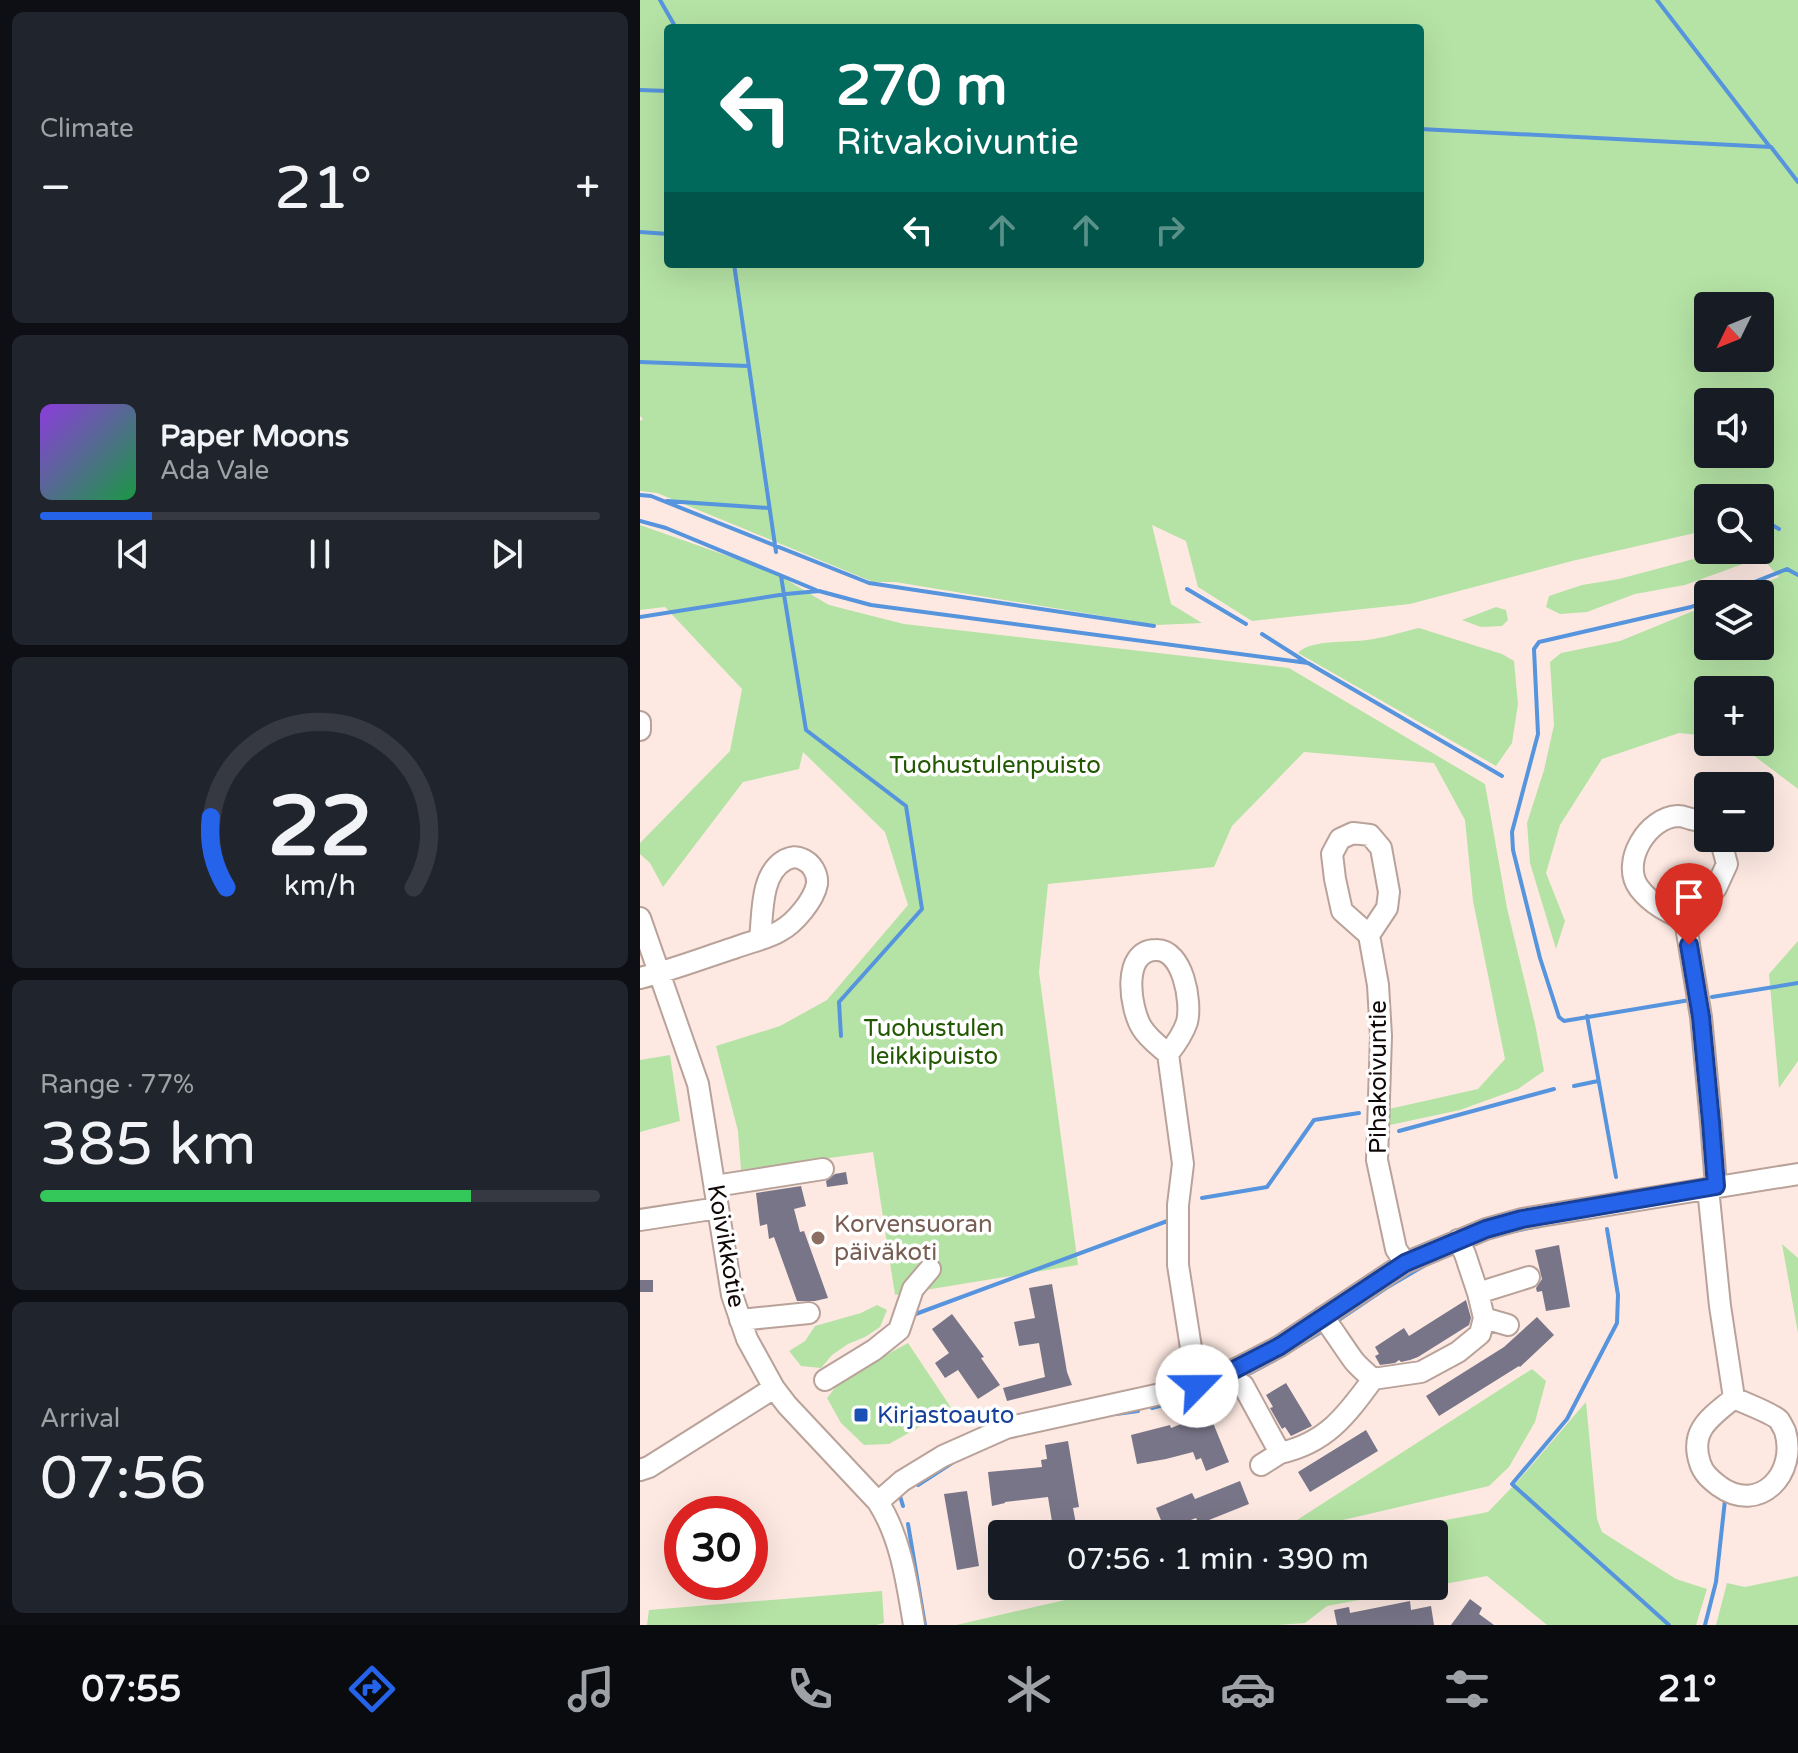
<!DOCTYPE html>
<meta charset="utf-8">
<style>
:root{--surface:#171b24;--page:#20242c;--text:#f1f3f6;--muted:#9ea1a6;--line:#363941;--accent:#2563eb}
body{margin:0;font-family:"Varela Round",sans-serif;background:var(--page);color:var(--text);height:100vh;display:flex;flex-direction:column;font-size:30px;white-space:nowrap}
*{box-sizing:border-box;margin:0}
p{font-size:26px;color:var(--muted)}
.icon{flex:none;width:44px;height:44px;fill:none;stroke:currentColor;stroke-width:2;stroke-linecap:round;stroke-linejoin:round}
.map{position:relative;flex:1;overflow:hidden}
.details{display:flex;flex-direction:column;gap:12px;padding:12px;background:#0d0f14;width:640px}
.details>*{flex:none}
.hud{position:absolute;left:24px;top:24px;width:760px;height:244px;border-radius:8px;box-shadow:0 8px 32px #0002;background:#00695c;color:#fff;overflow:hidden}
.needle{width:52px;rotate:227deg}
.fabs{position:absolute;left:1054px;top:292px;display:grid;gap:16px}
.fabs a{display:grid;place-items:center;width:80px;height:80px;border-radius:8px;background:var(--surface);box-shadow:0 8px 32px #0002;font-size:40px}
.speed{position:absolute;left:24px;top:1496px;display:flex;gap:16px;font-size:40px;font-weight:700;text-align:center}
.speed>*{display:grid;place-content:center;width:104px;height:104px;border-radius:50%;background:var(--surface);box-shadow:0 8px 32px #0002;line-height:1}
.speed .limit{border:12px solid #d22;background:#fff;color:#111}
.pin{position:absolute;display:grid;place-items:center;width:68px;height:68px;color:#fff;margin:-82px -34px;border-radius:50% 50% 50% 0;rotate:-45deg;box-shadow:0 0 8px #0007}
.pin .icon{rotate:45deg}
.me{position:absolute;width:88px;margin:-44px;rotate:67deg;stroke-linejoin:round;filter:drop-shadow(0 0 6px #0008)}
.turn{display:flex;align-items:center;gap:28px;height:168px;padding:0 40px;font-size:36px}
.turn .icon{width:104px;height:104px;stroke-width:2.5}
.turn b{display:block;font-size:56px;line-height:68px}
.lanes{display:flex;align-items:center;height:76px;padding:0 40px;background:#0003;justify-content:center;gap:40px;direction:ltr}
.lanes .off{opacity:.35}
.big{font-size:60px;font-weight:600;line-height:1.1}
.details .card{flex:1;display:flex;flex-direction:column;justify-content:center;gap:12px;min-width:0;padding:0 28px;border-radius:12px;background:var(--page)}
.details .dial{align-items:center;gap:0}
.dial svg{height:208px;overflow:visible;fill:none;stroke:var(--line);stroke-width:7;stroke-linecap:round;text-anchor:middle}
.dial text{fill:var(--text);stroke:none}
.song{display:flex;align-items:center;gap:24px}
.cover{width:96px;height:96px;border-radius:12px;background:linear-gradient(135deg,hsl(270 70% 55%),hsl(140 70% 35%))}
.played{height:8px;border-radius:4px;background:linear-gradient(90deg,var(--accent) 20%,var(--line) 20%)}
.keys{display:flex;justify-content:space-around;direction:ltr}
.heat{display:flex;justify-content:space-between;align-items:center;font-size:44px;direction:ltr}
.charge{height:12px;border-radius:6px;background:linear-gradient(90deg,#34c759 77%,var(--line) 0)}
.trip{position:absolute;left:348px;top:1520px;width:460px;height:80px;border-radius:8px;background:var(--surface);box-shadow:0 8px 32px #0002;font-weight:600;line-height:80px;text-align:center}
.tab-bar{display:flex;height:128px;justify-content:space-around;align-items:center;background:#090b0e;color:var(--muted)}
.tab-bar .icon{width:56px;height:56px}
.tab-bar .active{color:var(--accent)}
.tab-bar b{font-size:36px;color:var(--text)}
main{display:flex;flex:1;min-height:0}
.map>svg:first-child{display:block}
.green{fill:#b5e3a5;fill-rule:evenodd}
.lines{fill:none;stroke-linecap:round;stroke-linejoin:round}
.stream{stroke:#5694dd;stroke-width:4}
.building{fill:#787588}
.minor-casing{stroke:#b9a299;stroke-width:24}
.minor{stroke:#fff;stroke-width:20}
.route-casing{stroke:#184099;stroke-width:20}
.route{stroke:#2563eb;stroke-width:14}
.education-dot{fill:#8d6e63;stroke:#fff;stroke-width:3}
.transit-dot{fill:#1a4fb4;stroke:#fff;stroke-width:3}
.labels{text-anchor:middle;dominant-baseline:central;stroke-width:7;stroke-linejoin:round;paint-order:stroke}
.park-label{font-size:24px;fill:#215801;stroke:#fff}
.street-label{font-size:24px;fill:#110907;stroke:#fff}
.education-label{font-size:24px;fill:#785e54;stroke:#fff;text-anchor:start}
.transit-label{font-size:24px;fill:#164399;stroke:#fff;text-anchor:start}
</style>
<main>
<section class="details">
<div class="card"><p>Climate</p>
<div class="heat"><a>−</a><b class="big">21°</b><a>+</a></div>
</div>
<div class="card">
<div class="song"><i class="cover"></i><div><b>Paper Moons</b><p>Ada Vale</p></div></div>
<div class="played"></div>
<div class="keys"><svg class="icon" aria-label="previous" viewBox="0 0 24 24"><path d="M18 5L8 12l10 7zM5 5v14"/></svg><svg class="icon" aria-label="pause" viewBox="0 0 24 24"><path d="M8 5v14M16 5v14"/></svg><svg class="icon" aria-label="next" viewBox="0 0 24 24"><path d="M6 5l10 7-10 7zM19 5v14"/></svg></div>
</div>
<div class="card dial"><svg viewBox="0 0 100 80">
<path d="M14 69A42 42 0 1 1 86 69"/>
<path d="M14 69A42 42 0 0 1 8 42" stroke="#2563eb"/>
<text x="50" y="56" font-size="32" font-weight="700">22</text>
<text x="50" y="72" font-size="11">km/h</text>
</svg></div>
<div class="card"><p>Range · 77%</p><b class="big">385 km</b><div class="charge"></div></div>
<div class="card"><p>Arrival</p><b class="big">07:56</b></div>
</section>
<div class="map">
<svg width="1158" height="1625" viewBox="0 0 1158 1625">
<rect width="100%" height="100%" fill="#fde9e2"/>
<path class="green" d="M0,0H1158V789L1096,742H1120V690H1068V736L1039,733L962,759L920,825L906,873L925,921L916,949L890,863L887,823L904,770L914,725L910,662L921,653L980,641L1068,605V646H1120V594H1096L1139,577L1115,550H1120V498H1068V530L932,561L770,604L612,621L558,587L546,541L512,525L531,604L562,623L517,625L255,582H233L17,493L0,491V421L3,419L0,416ZM780,28V264H28V28ZM1068,306H1120V358H1068ZM1120,402V454H1068V402Z
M0,525L102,561L140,576L189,605L264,624L649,668L845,784L867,908L895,1024L904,1071L878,1089L820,1110L750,1125L749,1109L838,1089L865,1059L833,901L825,820L794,763L664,752L592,826L574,867L408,884L399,972L438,1265L255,1295L233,1152L101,1170L98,1131L76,1046L140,1026L187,1000L268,905L245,832L163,752L159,769L103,782L23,887L10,863L0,854V843L90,751L102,689L25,607L0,610Z
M1093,551L1111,561L1045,585L995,594L947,612L920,614L906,607L909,596L942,585L979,579L1065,556Z
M856,607L866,610L868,620L862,626L841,627L822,620Z
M779,628L862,654L874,661L878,704L872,743L856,766L658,653C671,639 708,643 727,640C744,638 762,632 779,628Z
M1158,941V1061L1139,1088L1129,974Z
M30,1055L40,1121L0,1132V1060Z
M1142,1244L1158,1258V1333Z
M237,1305L247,1310L240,1327L225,1337L208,1344L192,1355L181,1368L161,1366L149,1351L165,1341L175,1326L221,1313Z
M268,1343L312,1409L249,1444L224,1445L201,1423L187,1398L202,1379Z
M892,1369L906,1381L895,1422L869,1467L849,1486L660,1530L657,1520Z
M946,1402L957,1519L962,1532L1036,1579L1067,1589L1056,1625H907L847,1576L794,1586V1534H732L848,1512L877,1482Z
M1158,1576V1625H1076L1087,1583L1105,1587Z
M486,1586H794L687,1606L665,1623L638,1625H316Z
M242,1591L244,1623L236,1625H7L9,1610Z"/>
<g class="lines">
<path class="stream" d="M20,0L36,28
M1017,0L1130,147
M0,90L28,91
M780,129L1131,147L1158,182
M0,232L28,234
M94,264L136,552
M0,362L108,366
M0,495L11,496L229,583L514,626
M27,501L129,508
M0,521L26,528L176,590
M1132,525L1139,529
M141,576L166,730L266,806L282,909L199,1002L201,1036
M547,589L606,624
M1084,594L1147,569L1158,575
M0,617L146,594L179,591L231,605L668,663L862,776
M622,634L666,662
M1072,997L1158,983
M1050,1000L924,1021L919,1017L900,958L873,850L872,832L898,734L894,649L899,642L1051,607L1068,600
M947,1016L976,1177
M934,1086L958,1081
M759,1131L914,1089
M562,1198L627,1187L674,1120L719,1113
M967,1229L978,1295L977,1323L927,1419L872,1484L1029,1625
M874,1231L900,1226
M273,1315L530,1220
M697,1321L746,1288L787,1264
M603,1377L633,1361L681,1332
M512,1408L549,1398
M476,1414L498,1411
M278,1485L312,1463
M260,1496L263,1506
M268,1524L285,1625
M1065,1625L1076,1582L1085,1500"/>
</g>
<path class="building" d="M206,1172L208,1184L187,1187L186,1181L195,1174Z
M161,1186L166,1206L154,1209L160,1232L164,1231L188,1298L175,1301H157L134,1237L129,1239L127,1224L120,1226L116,1193Z
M919,1245L930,1307L906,1311L902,1291L897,1292L896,1288L902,1279L895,1250Z
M0,1280H13V1292H0Z
M412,1284L427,1372L432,1385L367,1401L363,1388L405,1377L399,1343L379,1346L374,1322L395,1318L389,1288Z
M826,1300L831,1318L829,1325L778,1357L770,1360L761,1362L759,1360L755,1363L740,1365L735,1356L739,1354L735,1347L764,1328L769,1336Z
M312,1314L344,1357L341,1358L360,1385L338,1399L318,1370L305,1378L295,1363L309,1353L292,1329Z
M897,1317L914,1335L880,1367L879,1366L799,1416L786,1396L864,1347Z
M646,1383L672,1426L651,1436L645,1427L642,1429L630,1408L633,1407L626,1395Z
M569,1413L589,1462L566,1471L561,1458L556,1460L553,1452L526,1459L497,1464L491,1435L530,1425L531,1428Z
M726,1430L738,1451L670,1492L658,1472Z
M428,1441L439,1507L433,1508L438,1534H414L408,1497L365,1502V1503L352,1506L348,1472L402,1467L401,1460L407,1459L405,1445Z
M600,1481L609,1504L559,1524L556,1518L525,1530L516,1508L552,1493L555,1499Z
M327,1491L339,1566L317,1570L304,1494Z
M830,1599L842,1608L839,1614L854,1625H811Z
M770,1601L771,1610L791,1606L794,1625H697L694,1610L709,1607L710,1613Z"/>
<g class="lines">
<g class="minor-casing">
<path id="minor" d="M0,722V730
M0,918L58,1084L92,1295L107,1339L134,1388L147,1405L238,1502C261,1538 267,1583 274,1625
M1045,920L1061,1017L1071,1122L1076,1186
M1045,920C1028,912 1011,904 999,888C980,862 1008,817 1038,816C1043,816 1047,818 1051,819C1058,820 1062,821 1068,826
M1045,920L1076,888L1087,864L1080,838
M729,935L702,911L695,879L692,854L700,839L713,833L730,835L741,848L749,892L747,908L729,935L738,985L741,1036L737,1160L756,1249L765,1263
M0,978C32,970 63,958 94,948C109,942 127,939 140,931C155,923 174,900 177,884C178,874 172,863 162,859C156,856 152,857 145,860C120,874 123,914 120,939
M528,1054C519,1046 508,1038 502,1028C490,1009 481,950 516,950C543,949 552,1002 547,1022C543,1034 536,1044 528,1054L543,1164L538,1205V1265L557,1386
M75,1186L183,1169
M1068,1188L1080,1306L1094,1398C1071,1417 1049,1430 1060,1463C1063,1473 1070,1479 1079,1486C1119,1515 1158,1474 1145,1431C1143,1427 1141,1423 1139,1420C1132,1413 1104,1403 1094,1398
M0,1220L78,1208
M838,1293L889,1277
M683,1317C694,1331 703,1346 714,1361C719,1367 726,1373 733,1379L781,1372L818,1352L840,1334L844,1318L838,1293L825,1254L818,1240
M844,1318L868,1325
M100,1320L169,1313
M185,1380L234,1350L259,1330L273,1289L290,1269
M603,1385L640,1453L621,1465
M640,1453C686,1443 706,1416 733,1379
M0,1470L9,1467L134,1388
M238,1502L262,1481L303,1456L366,1428L557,1386L584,1375L640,1346L765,1263L846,1229L882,1219L1158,1174"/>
</g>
<use href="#minor" class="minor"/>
</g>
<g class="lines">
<g class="route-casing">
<path id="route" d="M557,1386L584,1375L640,1346L765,1263L846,1229L882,1219L1076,1186L1071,1122L1061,1017L1049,945"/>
</g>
<use href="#route" class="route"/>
</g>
<circle class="education-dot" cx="178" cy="1238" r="8"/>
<rect class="transit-dot" x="213" y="1407" width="16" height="16" rx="4"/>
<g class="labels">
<g class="park-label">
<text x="355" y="765">Tuohustulenpuisto</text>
<text x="294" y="1028">Tuohustulen<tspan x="294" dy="28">leikkipuisto</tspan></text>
</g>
<g class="street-label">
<text transform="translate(738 1077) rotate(-90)">Pihakoivuntie</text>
<text transform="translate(86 1246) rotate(80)">Koivikkotie</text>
</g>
<g class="education-label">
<text x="194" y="1224">Korvensuoran<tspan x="194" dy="28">päiväkoti</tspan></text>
</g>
<g class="transit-label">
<text x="237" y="1415">Kirjastoauto</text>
</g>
</g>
</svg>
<div class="fabs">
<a><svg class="needle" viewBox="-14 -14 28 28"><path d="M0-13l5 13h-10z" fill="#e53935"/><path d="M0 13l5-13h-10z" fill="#9ea1a6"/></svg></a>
<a><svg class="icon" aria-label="sound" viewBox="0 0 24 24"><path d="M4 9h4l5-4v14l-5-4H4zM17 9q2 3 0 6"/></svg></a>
<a><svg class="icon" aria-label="search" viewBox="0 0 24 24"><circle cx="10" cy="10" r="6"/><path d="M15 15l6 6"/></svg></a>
<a><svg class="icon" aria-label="layers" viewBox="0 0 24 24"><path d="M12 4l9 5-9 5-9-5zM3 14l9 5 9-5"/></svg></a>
<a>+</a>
<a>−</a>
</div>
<div class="speed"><div class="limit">30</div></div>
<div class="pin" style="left:1049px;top:945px;background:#d93025"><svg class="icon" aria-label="arrive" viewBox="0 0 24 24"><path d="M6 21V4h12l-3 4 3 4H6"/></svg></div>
<svg class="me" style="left:557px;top:1386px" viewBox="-20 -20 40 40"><circle r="19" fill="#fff"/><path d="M0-13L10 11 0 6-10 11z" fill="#2563eb"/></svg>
<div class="trip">07:56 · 1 min · 390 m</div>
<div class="hud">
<div class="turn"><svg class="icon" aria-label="left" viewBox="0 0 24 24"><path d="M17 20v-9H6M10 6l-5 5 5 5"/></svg><div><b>270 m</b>Ritvakoivuntie</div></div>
<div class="lanes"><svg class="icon" aria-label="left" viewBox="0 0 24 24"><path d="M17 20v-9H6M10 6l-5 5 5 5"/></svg><svg class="icon off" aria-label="ahead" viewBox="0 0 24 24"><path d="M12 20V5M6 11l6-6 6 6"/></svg><svg class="icon off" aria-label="ahead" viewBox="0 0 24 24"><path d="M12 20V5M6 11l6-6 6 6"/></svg><svg class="icon off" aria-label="right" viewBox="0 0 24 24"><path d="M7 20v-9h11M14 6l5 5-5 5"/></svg></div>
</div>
</div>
</main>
<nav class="tab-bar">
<b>07:55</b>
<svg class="icon active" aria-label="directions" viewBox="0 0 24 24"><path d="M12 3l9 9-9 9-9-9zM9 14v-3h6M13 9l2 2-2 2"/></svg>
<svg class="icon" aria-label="music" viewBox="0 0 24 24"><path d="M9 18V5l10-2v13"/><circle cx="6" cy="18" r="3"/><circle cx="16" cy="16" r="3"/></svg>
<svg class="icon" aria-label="phone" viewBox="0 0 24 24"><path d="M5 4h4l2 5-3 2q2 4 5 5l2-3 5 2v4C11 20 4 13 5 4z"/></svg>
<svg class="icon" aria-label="climate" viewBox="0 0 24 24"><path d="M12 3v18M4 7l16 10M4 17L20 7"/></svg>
<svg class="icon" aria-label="car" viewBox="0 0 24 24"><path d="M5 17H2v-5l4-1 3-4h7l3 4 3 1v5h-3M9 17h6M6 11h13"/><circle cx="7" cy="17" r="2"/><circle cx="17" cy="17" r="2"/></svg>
<svg class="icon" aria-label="filters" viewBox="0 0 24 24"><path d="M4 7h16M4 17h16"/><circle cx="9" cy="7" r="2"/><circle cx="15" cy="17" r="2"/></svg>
<b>21°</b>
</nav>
